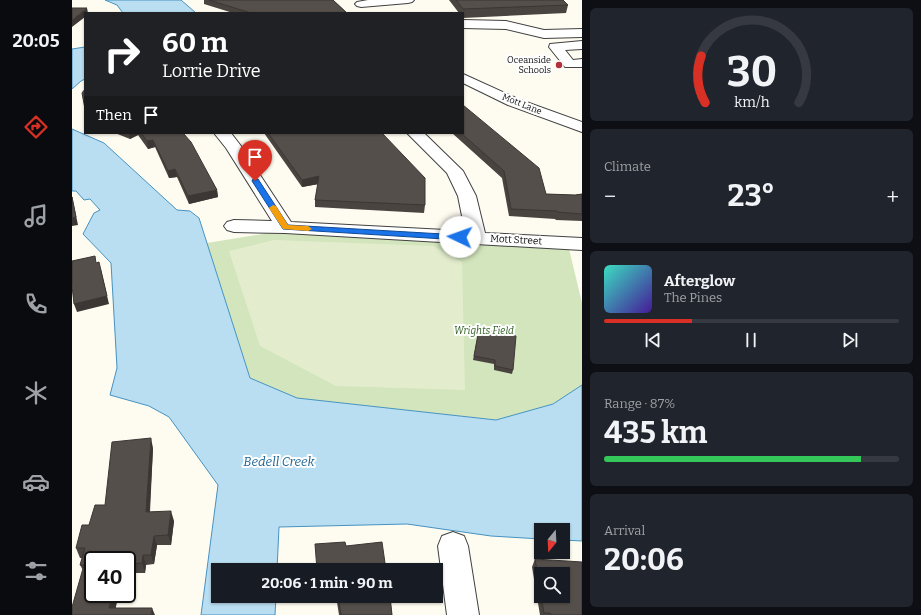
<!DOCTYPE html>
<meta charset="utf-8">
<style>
:root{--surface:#171b24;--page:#20242c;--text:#f1f3f6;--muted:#9ea1a6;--line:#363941;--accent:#d93025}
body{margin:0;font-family:Bitter,serif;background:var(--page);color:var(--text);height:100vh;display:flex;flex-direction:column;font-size:15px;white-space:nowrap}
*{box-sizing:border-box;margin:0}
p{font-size:13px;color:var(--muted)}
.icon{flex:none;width:22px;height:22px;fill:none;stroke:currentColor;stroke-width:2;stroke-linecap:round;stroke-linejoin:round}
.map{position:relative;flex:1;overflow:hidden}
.details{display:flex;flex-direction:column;gap:8px;padding:8px;background:#0d0f14;width:339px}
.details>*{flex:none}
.banner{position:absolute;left:12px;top:12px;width:380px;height:122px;border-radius:0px;box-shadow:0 1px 3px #0004;background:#202124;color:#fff;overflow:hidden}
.needle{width:26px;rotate:198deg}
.buttons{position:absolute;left:462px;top:523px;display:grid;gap:8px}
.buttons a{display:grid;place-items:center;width:36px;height:36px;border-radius:0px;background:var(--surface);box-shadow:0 1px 3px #0004;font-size:20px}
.speed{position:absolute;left:12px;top:551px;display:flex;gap:8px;font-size:20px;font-weight:700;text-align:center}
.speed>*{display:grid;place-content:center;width:52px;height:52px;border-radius:50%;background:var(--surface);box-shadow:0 1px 3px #0004;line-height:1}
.speed .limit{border:2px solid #111;border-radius:6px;background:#fff;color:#111}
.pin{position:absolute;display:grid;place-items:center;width:34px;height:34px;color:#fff;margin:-41px -17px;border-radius:50% 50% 50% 0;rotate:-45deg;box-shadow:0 0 4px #0007}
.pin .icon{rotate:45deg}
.me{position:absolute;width:44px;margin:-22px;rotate:273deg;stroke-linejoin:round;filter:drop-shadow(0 0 3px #0008)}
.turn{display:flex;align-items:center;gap:14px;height:84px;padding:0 12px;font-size:18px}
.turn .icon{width:52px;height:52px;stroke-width:2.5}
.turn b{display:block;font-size:28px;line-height:34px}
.then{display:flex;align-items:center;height:38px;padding:0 12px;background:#0003;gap:8px;font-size:15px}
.big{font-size:30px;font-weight:700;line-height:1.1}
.details .tile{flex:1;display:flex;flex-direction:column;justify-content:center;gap:6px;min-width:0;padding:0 14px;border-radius:6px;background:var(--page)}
.details .dial{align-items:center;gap:0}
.dial svg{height:104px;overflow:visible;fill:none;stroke:var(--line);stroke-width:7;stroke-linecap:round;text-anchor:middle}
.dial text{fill:var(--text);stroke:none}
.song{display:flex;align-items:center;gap:12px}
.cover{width:48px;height:48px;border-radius:6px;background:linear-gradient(135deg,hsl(170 70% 55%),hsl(260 70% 35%))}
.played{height:4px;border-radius:2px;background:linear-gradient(90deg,var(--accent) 30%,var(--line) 30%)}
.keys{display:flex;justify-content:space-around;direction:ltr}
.heat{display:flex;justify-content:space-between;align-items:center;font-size:22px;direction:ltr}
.charge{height:6px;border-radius:3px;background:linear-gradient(90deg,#34c759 87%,var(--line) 0)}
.trip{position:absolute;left:139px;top:563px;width:232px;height:40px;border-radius:0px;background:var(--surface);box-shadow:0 1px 3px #0004;font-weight:700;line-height:40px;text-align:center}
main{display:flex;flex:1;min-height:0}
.tabs{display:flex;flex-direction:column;width:72px;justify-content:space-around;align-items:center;background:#090b0e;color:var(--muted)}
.tabs .icon{width:28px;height:28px}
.tabs .active{color:var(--accent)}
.tabs b{font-size:18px;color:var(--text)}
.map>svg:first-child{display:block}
.green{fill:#d2e5bc}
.pitch{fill:#e3edcd}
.water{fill:#b9ddf1;stroke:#4693c1}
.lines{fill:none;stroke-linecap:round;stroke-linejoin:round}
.minor-casing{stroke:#414141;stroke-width:2}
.minor{fill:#fff;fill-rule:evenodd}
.wall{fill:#494440;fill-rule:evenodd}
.shaded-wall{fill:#3c3734}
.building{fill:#554f4b;stroke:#3c3734}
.route{fill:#1a73e8;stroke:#114b97}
.slow{fill:#f59e0b}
.poi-dot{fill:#b2323b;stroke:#fff;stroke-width:1.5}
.labels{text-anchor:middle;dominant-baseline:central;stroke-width:4;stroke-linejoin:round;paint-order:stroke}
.far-poi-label{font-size:9px;fill:#0e0e0e;stroke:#fff;text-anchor:end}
.far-street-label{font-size:9px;fill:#0e0e0e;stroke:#fff}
.street-label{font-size:10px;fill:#0e0e0e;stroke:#fff}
.park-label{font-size:10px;font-style:italic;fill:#326023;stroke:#fff}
.near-water-label{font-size:13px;font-style:italic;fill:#226595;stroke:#fff}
</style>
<main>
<nav class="tabs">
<b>20:05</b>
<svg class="icon active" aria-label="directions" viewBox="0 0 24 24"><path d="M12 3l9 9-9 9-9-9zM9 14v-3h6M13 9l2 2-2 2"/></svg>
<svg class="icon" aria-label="music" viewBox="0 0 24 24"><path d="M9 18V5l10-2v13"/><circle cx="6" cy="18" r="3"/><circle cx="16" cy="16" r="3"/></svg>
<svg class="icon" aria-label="phone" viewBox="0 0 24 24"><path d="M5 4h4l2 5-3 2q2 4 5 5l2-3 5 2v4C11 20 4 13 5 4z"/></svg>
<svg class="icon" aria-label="climate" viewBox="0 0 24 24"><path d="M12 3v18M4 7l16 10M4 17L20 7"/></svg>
<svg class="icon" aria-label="car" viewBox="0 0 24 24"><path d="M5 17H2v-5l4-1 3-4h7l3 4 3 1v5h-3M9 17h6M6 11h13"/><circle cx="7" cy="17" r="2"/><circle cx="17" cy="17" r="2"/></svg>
<svg class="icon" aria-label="filters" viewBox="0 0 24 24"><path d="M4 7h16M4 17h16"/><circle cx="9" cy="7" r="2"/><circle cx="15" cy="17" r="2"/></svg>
</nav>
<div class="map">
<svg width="510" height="615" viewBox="0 0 510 615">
<rect width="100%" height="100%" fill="#fefbf0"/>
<path class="green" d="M203,232L497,249L510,303V385L481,404L424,420L225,398L178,378L135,243Z"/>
<path class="pitch" d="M202,240L361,246L390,262L393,390L264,386L188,346L157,251Z"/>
<path class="water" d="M33,0H109L124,13H51L45,5Z
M13,47V79L9,81L0,89V49Z
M0,129L32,143L105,210L118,211L127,218L178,378L225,398L424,420L481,404L510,385V541L491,540V530H469V539L419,536L335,524L207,527L205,570H146V596H204L203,615H129L146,485L97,417L77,406L38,395L45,368L39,263L11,234L22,213L28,210L18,199L12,200L4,191H0Z"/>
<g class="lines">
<g class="minor-casing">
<path id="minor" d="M342,0L340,2L336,3L289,7L285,6L283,4L285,2L296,0Z
M391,20L434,21L472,30L510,29V37L472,38L434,29L391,28Z
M510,41V49L493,50L501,60L510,59V67H493L477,47L478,44Z
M391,74L446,99L510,122V132L436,105L391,83Z
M142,133H159L169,146L219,222L393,231L386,196L375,173L335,133H352L391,171L404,196L413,233L510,238V250L213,233L162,232L155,230L152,226L155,222L162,220L200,221L154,148Z
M381,532L392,536L396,546L407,615H375L366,546L370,536Z"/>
</g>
<use href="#minor" class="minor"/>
</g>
<path class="wall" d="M132,0H261L275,13H161L132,4Z
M377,0H491L496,5L494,13L391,18V13H387Z
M43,133H111L145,190L146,197L117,204L105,177L97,178L83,147L76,149L66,135L58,139Z
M192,133H310L353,205L352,213L243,207V200L246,184L230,187Z
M380,133H391L474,194L503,195L510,194V221L484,220L483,219L437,216L430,178Z
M407,329L441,370L440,374L422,370V364L401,360Z
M81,448L78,512L102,521L99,545H85L82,564L74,565L73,573H55V560H21L44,608L0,615L11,570L8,565L10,558H8L4,548L17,525L33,505Z
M463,559L510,615H468L460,567ZM469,574L491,596H469Z
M264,596H318L320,615H267Z"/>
<path class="shaded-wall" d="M15,8L16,13H13V17L0,27V20Z
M57,133H66V135L58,139Z
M81,140L83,147L76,149L75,141Z
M103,169L105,177L97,178L96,171Z
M247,176V184L230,187V180Z
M145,190L146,197L117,204L116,196Z
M0,196L6,225L0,226Z
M29,270L37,304L5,312L2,304Z
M79,438L81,448L77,521L74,512Z
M99,511L102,521L99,545L96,535Z
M82,536L85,545L82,564L79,555Z
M71,555L74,565L73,573L70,563Z
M41,594H47L42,615L37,608Z
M80,608L83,615H79Z"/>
<path class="building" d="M137,0H261L275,13H179Z
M384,0H491L496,5L391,9Z
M0,8H15L0,20Z
M13,89V109L10,93Z
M391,105L467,168L474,194L503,195L510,194V214L486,212L485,211L439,209L432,171L389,133H391Z
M69,133H111L119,142L145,190L116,196L103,169L96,171L81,140L75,141Z
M196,133H310L353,178V205L243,200L247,176L230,180Z
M0,197L4,217L0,218Z
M23,256L24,263L27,262L35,296L2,304L0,286V261Z
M407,329L444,336L441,370L423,366V360L402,356Z
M79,438L74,512L99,511L96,535L82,536L79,555H71L70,563L55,564V560H21V594H41L37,608H80L79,615H0V607L12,565H8L13,548H4L10,525H17L23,505H33L40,442Z
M273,542L274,546L310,542L314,570H245L243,544Z
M463,559L510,562V615H479L478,613H472L469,596H491V574H469V593Z
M266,596H318L320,615H269Z"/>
<path class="route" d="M181,179H186L216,225L388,235L392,237L388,240L211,229L180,181Z"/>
<path class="slow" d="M201,205L204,206L216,225L236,226L240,229L236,231L211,229L197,208Z"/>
<circle class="poi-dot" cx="487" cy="65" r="4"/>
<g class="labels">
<g class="far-poi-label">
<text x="479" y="60">Oceanside<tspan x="479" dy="10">Schools</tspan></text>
</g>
<g class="far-street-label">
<text transform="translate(450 104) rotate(22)">Mott Lane</text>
</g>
<g class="street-label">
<text transform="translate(444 240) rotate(3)">Mott Street</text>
</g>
<g class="park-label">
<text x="412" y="331">Wrights Field</text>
</g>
<g class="near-water-label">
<text x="207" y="461">Bedell Creek</text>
</g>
</g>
</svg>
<div class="buttons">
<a><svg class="needle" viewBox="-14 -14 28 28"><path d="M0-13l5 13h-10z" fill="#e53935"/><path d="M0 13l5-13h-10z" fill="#9ea1a6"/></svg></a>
<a><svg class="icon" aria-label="search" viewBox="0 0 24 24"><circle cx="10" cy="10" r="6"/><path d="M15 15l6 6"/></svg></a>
</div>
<div class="speed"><div class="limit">40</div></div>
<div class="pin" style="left:183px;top:181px;background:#d93025"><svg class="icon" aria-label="arrive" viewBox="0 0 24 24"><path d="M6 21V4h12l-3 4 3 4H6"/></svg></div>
<svg class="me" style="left:388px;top:237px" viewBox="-20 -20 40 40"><circle r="19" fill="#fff"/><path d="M0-13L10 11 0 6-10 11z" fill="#1a73e8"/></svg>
<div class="trip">20:06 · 1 min · 90 m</div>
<div class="banner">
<div class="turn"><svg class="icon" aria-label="right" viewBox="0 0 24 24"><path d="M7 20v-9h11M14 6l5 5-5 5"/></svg><div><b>60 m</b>Lorrie Drive</div></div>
<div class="then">Then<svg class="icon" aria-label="arrive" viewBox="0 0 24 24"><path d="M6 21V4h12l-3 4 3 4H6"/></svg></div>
</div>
</div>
<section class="details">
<div class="tile dial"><svg viewBox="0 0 100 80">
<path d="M14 69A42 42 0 1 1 86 69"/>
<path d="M14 69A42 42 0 0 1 11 33" stroke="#d93025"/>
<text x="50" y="56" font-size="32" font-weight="700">30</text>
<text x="50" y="72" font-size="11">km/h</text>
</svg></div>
<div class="tile"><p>Climate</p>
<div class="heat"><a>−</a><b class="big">23°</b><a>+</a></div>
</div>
<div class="tile">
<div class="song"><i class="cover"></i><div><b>Afterglow</b><p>The Pines</p></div></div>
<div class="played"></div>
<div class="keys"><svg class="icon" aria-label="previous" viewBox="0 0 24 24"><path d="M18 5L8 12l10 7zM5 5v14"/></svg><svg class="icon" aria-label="pause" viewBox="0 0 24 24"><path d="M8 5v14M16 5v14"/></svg><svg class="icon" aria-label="next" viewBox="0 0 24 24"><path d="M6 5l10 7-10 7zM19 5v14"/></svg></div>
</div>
<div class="tile"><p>Range · 87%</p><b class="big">435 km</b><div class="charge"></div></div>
<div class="tile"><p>Arrival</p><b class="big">20:06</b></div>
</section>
</main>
